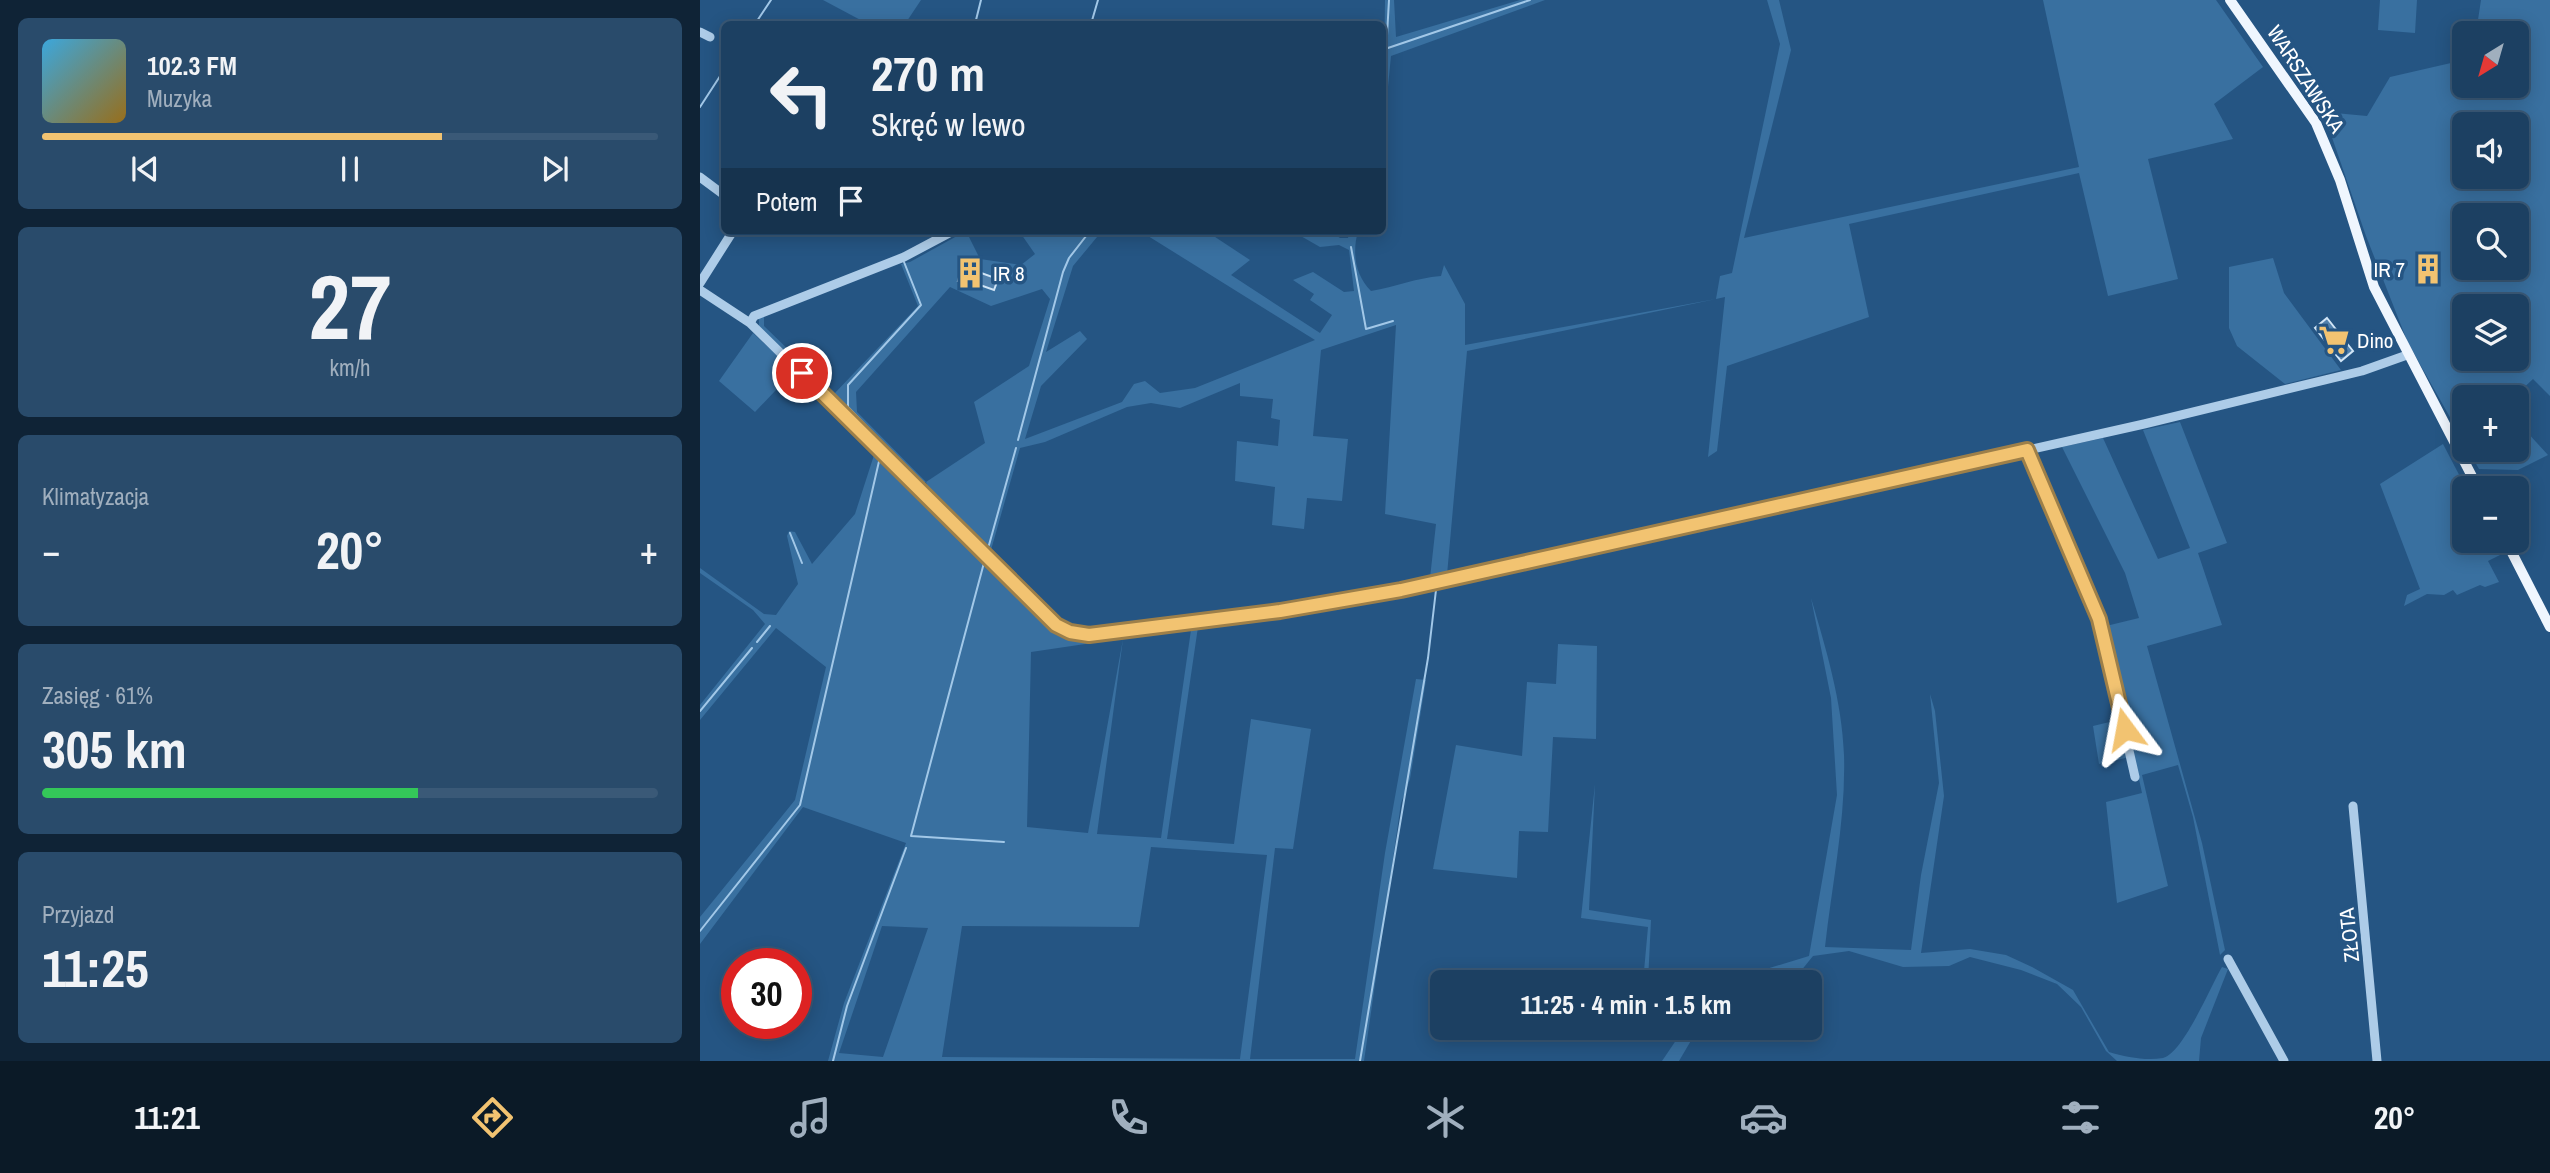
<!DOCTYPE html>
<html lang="pl">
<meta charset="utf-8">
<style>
:root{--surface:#1c4062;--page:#294b6b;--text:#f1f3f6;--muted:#a0afbe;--line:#3a5977;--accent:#f2c371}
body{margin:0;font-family:"Archivo Narrow",sans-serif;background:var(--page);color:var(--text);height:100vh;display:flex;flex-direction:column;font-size:26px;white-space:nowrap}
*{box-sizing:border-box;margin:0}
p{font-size:23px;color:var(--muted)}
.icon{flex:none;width:38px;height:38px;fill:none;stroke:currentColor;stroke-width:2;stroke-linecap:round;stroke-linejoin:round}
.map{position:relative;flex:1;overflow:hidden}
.drawer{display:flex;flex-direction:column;gap:18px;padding:18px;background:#0f2336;width:700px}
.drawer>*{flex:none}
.hud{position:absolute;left:21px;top:21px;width:665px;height:214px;border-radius:10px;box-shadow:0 4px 18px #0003,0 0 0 2px var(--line);background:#1c4062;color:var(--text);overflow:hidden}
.needle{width:46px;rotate:217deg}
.fabs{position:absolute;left:1752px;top:21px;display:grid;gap:14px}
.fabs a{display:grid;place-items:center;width:77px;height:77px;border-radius:10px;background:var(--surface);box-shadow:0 4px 18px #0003,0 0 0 2px var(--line);font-size:35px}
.speed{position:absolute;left:21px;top:948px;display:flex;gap:14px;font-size:35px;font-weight:700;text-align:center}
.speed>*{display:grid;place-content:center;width:91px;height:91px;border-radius:50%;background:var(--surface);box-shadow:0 4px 18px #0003,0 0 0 2px var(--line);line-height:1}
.speed .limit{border:10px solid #d22;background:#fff;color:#111}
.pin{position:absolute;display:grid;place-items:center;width:60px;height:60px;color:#fff;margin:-30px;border:4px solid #fff;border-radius:50%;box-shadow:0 2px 7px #0007}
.me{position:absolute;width:77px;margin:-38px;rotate:347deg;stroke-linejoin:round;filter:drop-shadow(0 0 5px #0008)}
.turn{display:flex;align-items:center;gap:24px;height:147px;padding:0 35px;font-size:32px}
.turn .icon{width:91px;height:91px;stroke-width:2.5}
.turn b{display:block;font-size:49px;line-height:60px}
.then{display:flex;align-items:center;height:66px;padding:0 35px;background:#0003;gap:14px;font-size:26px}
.big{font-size:52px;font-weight:800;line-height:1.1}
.drawer .widget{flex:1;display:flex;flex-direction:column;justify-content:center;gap:10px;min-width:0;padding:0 24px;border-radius:10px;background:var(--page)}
.drawer .dial{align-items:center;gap:0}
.dial b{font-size:91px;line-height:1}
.song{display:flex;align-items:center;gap:21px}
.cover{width:84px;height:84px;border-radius:10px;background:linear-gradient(135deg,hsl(200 70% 55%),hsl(40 70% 35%))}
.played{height:7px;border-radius:4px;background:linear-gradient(90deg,var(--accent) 65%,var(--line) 65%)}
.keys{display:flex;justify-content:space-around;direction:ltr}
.heat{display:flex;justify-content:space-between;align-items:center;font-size:38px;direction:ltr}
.charge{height:10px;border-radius:5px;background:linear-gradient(90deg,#34c759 61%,var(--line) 0)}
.trip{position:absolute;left:730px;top:970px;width:392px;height:70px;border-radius:10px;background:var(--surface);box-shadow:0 4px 18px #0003,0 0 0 2px var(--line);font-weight:800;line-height:70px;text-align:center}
.tab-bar{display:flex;height:112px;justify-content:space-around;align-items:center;background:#0b1a27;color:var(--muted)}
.tab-bar .icon{width:49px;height:49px}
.tab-bar .current{color:var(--accent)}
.tab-bar b{font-size:32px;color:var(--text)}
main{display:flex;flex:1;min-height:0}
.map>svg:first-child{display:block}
.green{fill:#3970a0;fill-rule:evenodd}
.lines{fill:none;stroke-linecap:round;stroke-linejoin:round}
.stream{stroke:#a2c8e8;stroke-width:2}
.building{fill:#5181ad;stroke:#d1e5f6;stroke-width:2}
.minor{stroke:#adcce8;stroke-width:9}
.major{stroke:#eff6fe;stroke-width:10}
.route-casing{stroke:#9d7f49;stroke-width:18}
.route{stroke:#f2c371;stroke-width:12}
.labels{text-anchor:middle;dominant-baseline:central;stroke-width:7;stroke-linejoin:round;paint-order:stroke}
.street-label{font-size:21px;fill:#fff;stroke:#255583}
.poi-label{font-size:21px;fill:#fff;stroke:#255583;text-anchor:start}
</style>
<main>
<section class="drawer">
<div class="widget">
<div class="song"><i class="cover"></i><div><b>102.3 FM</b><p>Muzyka</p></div></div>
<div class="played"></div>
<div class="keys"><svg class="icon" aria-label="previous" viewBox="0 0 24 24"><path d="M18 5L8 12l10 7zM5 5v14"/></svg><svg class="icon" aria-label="pause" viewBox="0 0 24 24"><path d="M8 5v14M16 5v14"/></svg><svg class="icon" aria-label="next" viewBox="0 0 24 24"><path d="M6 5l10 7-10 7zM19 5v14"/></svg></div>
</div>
<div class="widget dial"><b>27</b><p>km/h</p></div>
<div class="widget"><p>Klimatyzacja</p>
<div class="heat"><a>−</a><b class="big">20°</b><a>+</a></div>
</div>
<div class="widget"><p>Zasięg · 61%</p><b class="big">305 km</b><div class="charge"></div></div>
<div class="widget"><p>Przyjazd</p><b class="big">11:25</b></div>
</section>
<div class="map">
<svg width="1850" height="1061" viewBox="0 0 1850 1061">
<rect width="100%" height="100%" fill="#255583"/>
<path class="green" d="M123,0H221L205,24H168Z
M685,0H694L696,37L820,0H845L691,56L683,138Z
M1067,0H1079L1091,50L1044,238L1379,167L1343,0H1516L1563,67L1514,104L1533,139L1448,159L1478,279L1408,296L1379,173L1149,224L1169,317L1027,366L1017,451L1008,457L1025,297L1016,299L767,351L747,575L730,578L736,524L685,514L696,325L621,350L613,436L648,439L642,501L607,498L604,529L572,525L575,487L535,481L537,441L578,446L580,420L571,418L573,399L540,396V383L480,408L451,403L427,407L345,442L320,448L291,550L229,491L226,482L220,484L59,327V317L64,315V326L134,394L218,306L201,264L210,262L266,231L280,259L321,265L335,254L319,231H402L373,266L346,352L380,331L387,339L341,386L325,439L422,402L434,384L445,381L460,393L495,388L615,340L440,231H506L550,260L531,275L620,333L632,315L610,300L614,294L593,280L613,272L644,292L654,291L649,250L639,245L620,247L592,231H629L640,238H648L650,231H658C652,253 655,275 671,291C696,287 715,278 741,276L744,265L765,304V345L1016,299L1020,276L1032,273L1080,44ZM250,287L291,306L342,289L350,299L329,366L274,402L285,443L226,482L157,412L156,392Z
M1680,0H1717L1715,33L1678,30Z
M1781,0H1850V396L1833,379L1814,397H1764V442L1708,343L1666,236L1627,123L1635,113L1667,116L1690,77L1764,60V86H1816V33H1776ZM1764,124H1816V177H1764ZM1764,215H1816V268H1764ZM1764,306H1816V359H1764Z
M1573,258L1584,293L1641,370L1585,384L1537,346L1529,328V267Z
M53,333L94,371L55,412L19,381Z
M1817,421L1848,455L1818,470L1779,469L1768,450H1816Z
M1480,422L1527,543L1498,553L1522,625L1447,646L1502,843L1525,950L1520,955L1493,817L1478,765L1442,775L1468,886L1417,903L1406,802L1442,793L1434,756L1399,764L1393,726L1426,718L1406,626L1439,618L1425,573L1362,447L1403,438L1458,559L1490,548L1443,430Z
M1743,444L1766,488L1764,541H1793L1800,555L1788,561L1799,582L1785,587L1780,585L1757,595L1753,590L1744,595L1727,594L1704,606L1707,595L1720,589L1680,484Z
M175,452L360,631L392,643L331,652L327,827L388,833L423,639L397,834L461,838L491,630L498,627L467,839L534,844L551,719L611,729L593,849L575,848L550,1059H655L685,853L716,679L726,680L710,779L701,803L664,1061H128L144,1003L206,843L103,807L0,944V917L95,800L126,667L76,628L0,720V705L65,624L53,610L0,573V568L64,614L76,615L98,584L87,536L89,531L95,532L112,564L155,514ZM451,847L567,855L540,1059L242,1057L262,926L439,927ZM182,926L228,928L183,1057L139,1053Z
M1111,598C1126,649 1142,701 1144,755C1146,819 1132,884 1125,947L1211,950L1221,875L1239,783L1230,694L1235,711L1244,796L1221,953L1270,949L1306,955L1332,967L1373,990L1409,1052C1426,1057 1446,1061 1463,1058C1484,1052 1510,987 1522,967L1528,969L1501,1038L1499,1061H1417L1406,1051L1381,1007L1357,984L1321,970L1270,957L1249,966L1203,967L1149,951L1113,956L1092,982H1086V978L1073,982H1024L1109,956L1137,795L1131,698Z
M858,644L897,646L896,739L853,737L848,832L819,831L817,878L733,869L756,745L822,756L827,682L856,684Z
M895,784L889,910L951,920L948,982H943L948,927L881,918Z
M985,1027H999L979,1061H962Z"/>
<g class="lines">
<path class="stream" d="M55,24L71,0
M275,24L281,0
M391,24L398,0
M682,50L830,0
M0,107L24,70
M682,123L689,0
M653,236L654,231
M651,247L666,329L693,321
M204,262L221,305L148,385V407L218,480
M318,440L363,272L369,258L390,231
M90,533L102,563
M289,545L316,448
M285,559L211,836L304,842
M57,642L70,626
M0,711L52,648
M0,931L100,805L180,457
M133,1061L147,1006L206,848
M660,1061L728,658L736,590"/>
</g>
<path class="building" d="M262,266L298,279L294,290L266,280L265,283L258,281Z
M1627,318L1653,351L1641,361L1615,328Z"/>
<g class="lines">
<path class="minor" d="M0,32L10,37
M0,177L24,195
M0,283L33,231
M0,290L50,323L357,625L370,632L389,635L580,611L701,590L1444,424L1662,371L1707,355
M50,323L54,316L204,257L253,231
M1327,450L1399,619L1435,777
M1653,806L1677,1061
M1528,959L1584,1061"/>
<path class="major" d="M1530,0L1616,123L1640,180L1674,287L1778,488
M1806,541L1850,627"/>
</g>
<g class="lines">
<g class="route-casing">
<path id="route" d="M102,373L356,625L370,632L389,635L580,611L701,590L1327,450L1399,619L1425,729"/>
</g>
<use href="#route" class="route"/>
</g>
<defs>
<g id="building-bare" transform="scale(2.415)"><path d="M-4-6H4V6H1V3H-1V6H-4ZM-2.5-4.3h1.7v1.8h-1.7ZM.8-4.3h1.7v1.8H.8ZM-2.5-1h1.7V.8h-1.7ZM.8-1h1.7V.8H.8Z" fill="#f2c371" stroke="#255583" stroke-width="2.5" paint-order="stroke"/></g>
<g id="supermarket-bare" transform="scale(2.415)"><path d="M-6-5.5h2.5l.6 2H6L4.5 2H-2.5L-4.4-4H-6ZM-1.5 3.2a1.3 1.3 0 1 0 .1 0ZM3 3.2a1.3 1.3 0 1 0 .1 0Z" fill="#f2c371" stroke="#255583" stroke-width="2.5" paint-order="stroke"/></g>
</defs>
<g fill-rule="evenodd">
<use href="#building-bare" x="1728" y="269"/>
<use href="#building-bare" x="270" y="273"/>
<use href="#supermarket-bare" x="1634" y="340"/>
</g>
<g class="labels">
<g class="street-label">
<text transform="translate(1606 79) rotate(57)">WARSZAWSKA</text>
<text transform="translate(1649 935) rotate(-96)">ZŁOTA</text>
</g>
<g class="poi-label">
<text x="1705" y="269" text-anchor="end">IR 7</text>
<text x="293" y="273">IR 8</text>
<text x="1657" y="340">Dino</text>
</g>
</g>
</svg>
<div class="fabs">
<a><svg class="needle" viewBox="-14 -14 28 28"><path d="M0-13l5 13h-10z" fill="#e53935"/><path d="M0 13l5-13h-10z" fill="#a0afbe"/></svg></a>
<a><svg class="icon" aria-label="sound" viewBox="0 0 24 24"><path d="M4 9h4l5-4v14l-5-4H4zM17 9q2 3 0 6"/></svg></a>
<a><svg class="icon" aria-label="search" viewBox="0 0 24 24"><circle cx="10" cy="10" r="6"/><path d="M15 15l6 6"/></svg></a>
<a><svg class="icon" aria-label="layers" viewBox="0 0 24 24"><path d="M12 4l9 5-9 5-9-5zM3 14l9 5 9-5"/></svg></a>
<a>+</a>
<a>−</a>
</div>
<div class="speed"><div class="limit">30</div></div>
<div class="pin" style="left:102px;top:373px;background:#d93025"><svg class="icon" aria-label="arrive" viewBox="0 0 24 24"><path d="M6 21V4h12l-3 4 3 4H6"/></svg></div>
<svg class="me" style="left:1425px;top:729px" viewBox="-20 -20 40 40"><path d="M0-17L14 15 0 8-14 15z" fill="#f2c371" stroke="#fff" stroke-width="4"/></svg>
<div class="trip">11:25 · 4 min · 1.5 km</div>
<div class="hud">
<div class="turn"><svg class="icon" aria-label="left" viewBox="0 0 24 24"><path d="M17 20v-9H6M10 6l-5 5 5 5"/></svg><div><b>270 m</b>Skręć w lewo</div></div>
<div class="then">Potem<svg class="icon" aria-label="arrive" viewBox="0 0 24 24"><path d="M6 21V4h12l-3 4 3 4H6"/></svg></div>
</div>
</div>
</main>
<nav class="tab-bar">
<b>11:21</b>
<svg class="icon current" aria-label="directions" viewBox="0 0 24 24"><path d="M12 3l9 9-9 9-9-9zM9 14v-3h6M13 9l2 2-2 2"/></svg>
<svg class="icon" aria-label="music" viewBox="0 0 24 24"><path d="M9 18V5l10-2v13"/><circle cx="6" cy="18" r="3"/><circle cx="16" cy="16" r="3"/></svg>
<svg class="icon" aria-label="phone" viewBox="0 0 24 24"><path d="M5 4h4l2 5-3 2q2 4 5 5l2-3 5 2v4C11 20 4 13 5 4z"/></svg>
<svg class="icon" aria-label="climate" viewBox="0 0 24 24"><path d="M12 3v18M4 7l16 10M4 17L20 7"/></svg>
<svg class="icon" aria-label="car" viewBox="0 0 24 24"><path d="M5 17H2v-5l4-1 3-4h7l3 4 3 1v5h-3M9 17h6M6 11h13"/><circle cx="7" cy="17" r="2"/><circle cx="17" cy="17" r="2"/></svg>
<svg class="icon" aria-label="filters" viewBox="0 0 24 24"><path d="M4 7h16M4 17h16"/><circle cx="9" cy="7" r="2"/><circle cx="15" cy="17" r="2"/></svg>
<b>20°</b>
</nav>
